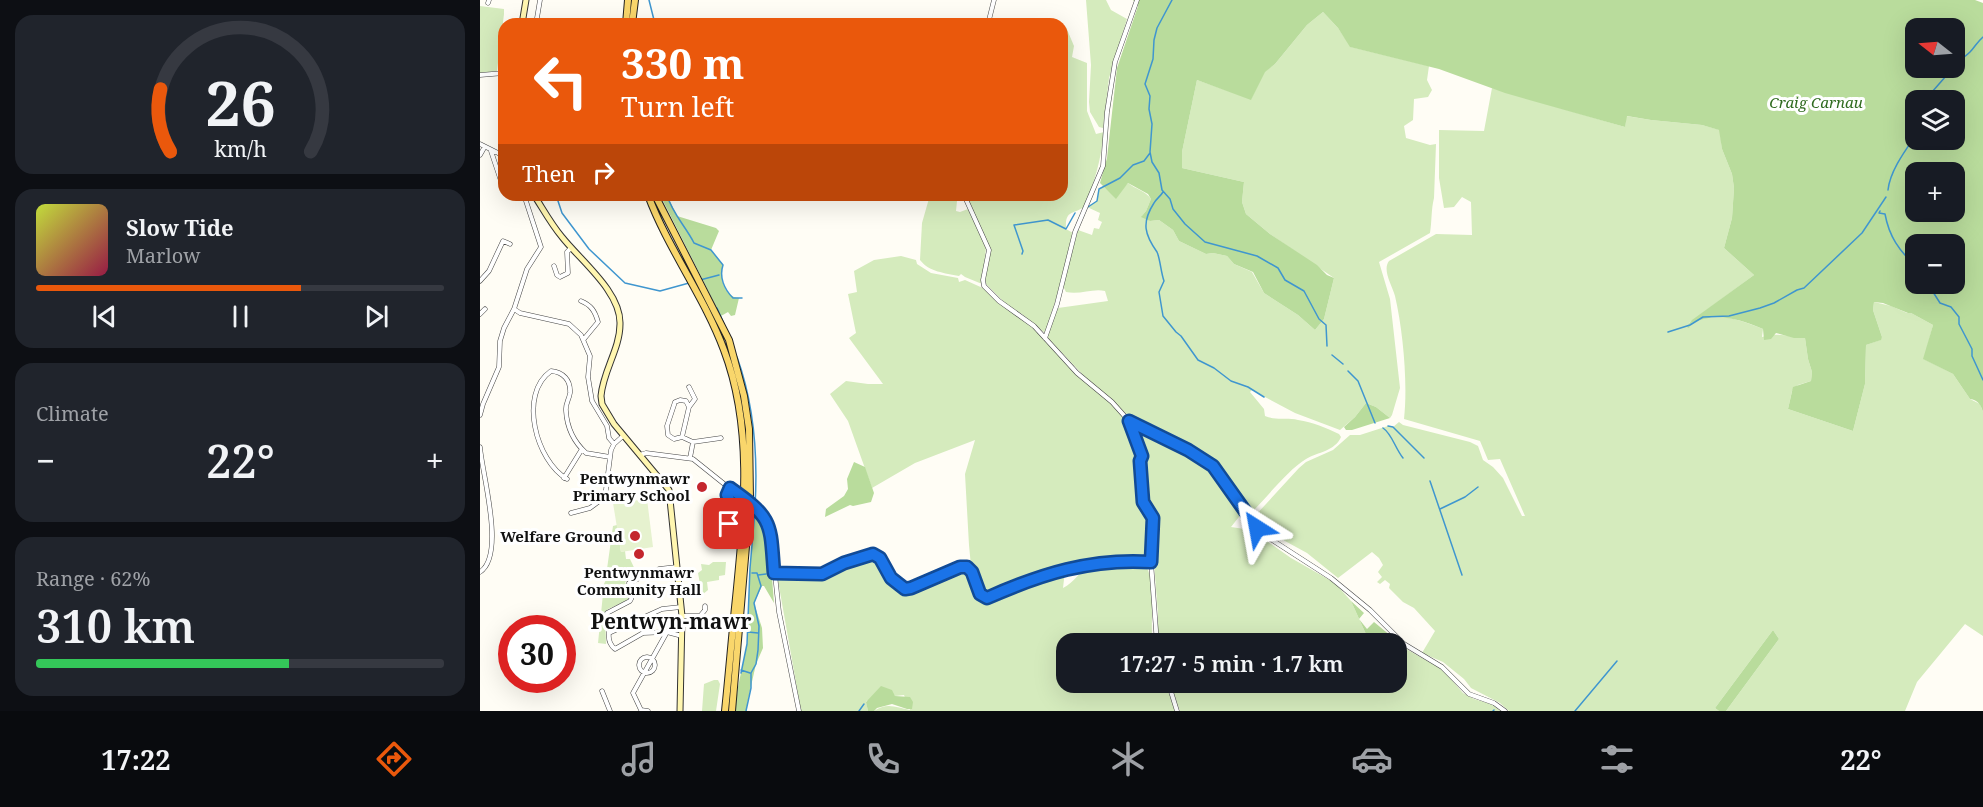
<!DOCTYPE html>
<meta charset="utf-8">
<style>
:root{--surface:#171b24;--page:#20242c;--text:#f1f3f6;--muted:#9ea1a6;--line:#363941;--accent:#ea580c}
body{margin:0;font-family:"Noto Serif",serif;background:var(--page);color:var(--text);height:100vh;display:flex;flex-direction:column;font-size:22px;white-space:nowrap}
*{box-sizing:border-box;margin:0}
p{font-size:20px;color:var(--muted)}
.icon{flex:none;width:33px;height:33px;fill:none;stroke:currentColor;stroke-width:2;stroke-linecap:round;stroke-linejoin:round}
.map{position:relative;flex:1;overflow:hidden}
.panel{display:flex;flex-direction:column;gap:15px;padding:15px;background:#0d0f14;width:480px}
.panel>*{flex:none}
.hud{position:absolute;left:18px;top:18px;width:570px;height:183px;border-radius:18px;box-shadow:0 6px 24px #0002;background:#ea580c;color:#fff;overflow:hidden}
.needle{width:39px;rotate:287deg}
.tools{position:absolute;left:1425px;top:18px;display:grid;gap:12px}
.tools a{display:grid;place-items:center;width:60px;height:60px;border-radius:12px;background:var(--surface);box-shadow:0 6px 24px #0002;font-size:30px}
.speed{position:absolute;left:18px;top:615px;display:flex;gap:12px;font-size:30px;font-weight:700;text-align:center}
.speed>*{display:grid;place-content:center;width:78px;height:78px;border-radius:50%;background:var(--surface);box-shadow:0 6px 24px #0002;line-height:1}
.speed .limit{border:9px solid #d22;background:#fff;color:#111}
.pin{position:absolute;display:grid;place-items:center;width:51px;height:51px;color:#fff;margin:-26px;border-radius:12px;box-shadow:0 3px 9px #0006}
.me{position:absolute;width:66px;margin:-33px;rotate:326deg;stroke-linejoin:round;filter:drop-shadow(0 0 4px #0008)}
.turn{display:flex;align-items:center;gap:21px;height:126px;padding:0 24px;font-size:27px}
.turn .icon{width:78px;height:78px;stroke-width:2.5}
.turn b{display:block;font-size:42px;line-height:51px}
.then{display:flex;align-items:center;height:57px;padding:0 24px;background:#0003;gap:12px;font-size:22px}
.big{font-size:45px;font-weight:600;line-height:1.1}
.panel .widget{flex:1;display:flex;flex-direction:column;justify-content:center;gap:9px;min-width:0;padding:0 21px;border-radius:18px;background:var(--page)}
.panel .dial{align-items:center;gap:0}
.dial svg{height:156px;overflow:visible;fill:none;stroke:var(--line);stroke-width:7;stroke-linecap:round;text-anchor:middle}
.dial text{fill:var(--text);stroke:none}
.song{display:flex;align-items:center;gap:18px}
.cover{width:72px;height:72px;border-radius:9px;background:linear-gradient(135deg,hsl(70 70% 55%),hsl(340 70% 35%))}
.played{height:6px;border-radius:3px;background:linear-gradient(90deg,var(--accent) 65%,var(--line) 65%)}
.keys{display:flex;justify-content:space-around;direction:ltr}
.heat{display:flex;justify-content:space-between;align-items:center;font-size:33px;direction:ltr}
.charge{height:9px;border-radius:4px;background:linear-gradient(90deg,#34c759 62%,var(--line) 0)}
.trip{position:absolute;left:576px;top:633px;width:351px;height:60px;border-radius:18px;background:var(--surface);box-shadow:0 6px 24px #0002;font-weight:600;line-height:60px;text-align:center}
.tabs{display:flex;height:96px;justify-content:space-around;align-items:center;background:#090b0e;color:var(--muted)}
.tabs .icon{width:42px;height:42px}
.tabs .active{color:var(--accent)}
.tabs b{font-size:27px;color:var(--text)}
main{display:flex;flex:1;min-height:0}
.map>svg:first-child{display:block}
.green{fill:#d5ebbd}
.forest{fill:#b9dc9c;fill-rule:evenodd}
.pitch{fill:#e6f2cf}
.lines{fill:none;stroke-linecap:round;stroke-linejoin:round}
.stream{stroke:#3f96cf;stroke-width:1.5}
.street-casing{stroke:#444;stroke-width:5}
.secondary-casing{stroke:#333;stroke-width:7}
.primary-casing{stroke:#222;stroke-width:8}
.street{stroke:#fff;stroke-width:4}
.secondary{stroke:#fff6b0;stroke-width:5}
.primary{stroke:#f9d66b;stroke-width:6}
.street-bridge-casing{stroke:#444;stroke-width:5;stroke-linecap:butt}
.street-bridge{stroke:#fff;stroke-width:4}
.route-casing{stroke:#114b97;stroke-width:15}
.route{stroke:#1a73e8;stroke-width:10}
.poi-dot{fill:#c4262e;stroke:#fff;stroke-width:2}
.labels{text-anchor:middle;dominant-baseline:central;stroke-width:6;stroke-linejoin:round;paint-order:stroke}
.park-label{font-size:15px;font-style:italic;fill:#2f6b1f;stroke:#fff}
.poi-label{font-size:15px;font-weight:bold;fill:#111;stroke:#fff;text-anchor:end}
.district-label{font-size:21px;font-weight:bold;fill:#111;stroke:#fff}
</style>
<main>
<section class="panel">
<div class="widget dial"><svg viewBox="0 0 100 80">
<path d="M14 69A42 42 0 1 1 86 69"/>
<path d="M14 69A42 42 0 0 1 9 37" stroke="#ea580c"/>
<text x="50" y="56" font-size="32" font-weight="700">26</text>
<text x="50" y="72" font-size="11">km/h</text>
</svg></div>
<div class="widget">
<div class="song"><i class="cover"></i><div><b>Slow Tide</b><p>Marlow</p></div></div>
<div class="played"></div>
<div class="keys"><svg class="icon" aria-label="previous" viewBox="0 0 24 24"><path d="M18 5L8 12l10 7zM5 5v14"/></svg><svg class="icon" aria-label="pause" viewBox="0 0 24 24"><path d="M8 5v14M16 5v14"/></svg><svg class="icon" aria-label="next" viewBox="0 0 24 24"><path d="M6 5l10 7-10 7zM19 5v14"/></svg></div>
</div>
<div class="widget"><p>Climate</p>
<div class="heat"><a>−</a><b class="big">22°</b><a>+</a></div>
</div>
<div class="widget"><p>Range · 62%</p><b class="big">310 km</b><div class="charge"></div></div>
</section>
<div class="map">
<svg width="1503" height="711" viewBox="0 0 1503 711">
<rect width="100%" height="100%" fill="#fffdf5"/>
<path class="green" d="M606,0H626L631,10L647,19L629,78L623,128L619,127L610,112L609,102L611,65Z
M0,6L24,9V14L17,71L0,73Z
M843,12L858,28L871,47L949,66L947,80L952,90L948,97L934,99L933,120L924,126L926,138L950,145L956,144L954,198C951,210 952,221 950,233L899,262L910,299L920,388L912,415L910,418L896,407L886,403L875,417L860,430L815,413L772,390L770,392L784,409L785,416C796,421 807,417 818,420C833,422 846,428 859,434L861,437C855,451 838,452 826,459C808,470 788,496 772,512L743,470L735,463L722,453L685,437L651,418L606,378L567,337L578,308L628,301L625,291C613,288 600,295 586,292L583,286L598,230L612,235L614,228L619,229L622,222L618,220L620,213L607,207L617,201L619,189L624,187L632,194L642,189L648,183C655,189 666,191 671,199L666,211L662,216L670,221L679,220L693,230L699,241L726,254L733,253L747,256L754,264L772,272L784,293L818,315L835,330L844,319L854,278L790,234L766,214L762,202L764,182L702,168V152L717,80L771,99L784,72L795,64L827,25Z
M586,27L594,46L592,57L607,63V111L616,134L624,132C621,159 615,182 604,207C592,215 585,210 586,229L593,233L577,296L565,333L542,314L527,305L506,284L505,279L510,250L485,195H582V72Z
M1012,88L1145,127L1146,116L1171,120L1222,125L1240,130L1242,149L1252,174L1254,188L1252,218L1244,248L1274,275L1209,323L1229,316L1230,318C1249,315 1265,322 1283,329L1282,337C1299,332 1308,337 1325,338L1328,359L1332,372L1331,381L1318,385L1312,391L1308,409L1373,431L1385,384L1386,345L1400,340L1402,337L1393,310L1394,302L1411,306L1427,313H1431L1453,325L1444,359L1473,374L1490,399L1500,404L1503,412V636L1485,624L1437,682L1425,711H1246L1299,639L1293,630L1235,708L1239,711H1029L1020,703L991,688L984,679L963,662L942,653L955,631L934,608L923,602L909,588L910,584L905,580L900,584L897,582L902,577L898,572L903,565L899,558L892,552L858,578L827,553L794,535L774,517L819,468L826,462L853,450L870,435H880L908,426L913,427L919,422L923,425L990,442L998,446L1003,460L1013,467L1023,478L1042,516H1045L1020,459L1008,460L1000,441L924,419C928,384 923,330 915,296C912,285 902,270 909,261L956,234L992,235L991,202L982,197L974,207L964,208L959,178V130L1004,131Z
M450,195H471L477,201L476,211L480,212L488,209L506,248L502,284L485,277L481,274L479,276C465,273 449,272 440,260L442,223Z
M421,256L436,260L437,264L451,273L478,278L479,282L485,280L505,289L518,303L544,319L642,414L658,450L660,499L671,517L667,560C606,559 561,571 507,596L501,593L491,566L489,545L485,474L495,440L435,463L392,488L368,421L350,394L366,381L388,384H403L369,338L376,333L368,294L377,292L374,271L394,260Z
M652,428H657L704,451L733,469L762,513L751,527L771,530L811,558L855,583L871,601L890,643H678V614L674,562V517L664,501L663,453Z
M137,525L141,552L145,551L146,559H150L158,576L145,582L149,592L148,600L128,609L125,613L126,644L118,643L124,584L129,573L127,569L133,526Z
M394,556L397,557L404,571L424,594L481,568H487L490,570L502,600L530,588L585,571L583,588C594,583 600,570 610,566C626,560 647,563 664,563C678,581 669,622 673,643L586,644V682L686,683L695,711H394C406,702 417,707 430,710L424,695L415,696L413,694L386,701L388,711H321L297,575L344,576L365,564Z
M233,562H246L245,575L239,576V580L227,582L228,590L222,595L218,573L222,570L221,564L229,565Z
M928,650L963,670L983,693L994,699L1011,704L1022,711H700L690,683L916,682L917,654Z
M234,680H238L240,684L236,711H222L224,684Z"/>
<path class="forest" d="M653,0H1495L1503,3V412C1501,405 1498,400 1490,399L1473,374L1443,359L1453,325L1431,313H1428L1403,303L1394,302L1393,310L1402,337L1401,340L1386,345L1385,384L1373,431L1308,409L1313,387L1331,381L1332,372L1328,359L1325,338H1314L1296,333L1291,339L1284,340L1283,329C1257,318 1236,312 1211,323L1209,328L1207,327L1212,320L1274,275L1244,248L1252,218L1254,188L1252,174L1242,149L1239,130L1222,125L1171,120L1147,116L1145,127L1025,93L959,69L870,47L858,28L843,12L827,25L795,64L785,72L771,100L717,80L702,152V168L764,182L762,202L766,214L790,234L837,265L847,275L854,278L844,319L835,330L818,315L784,293L773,272L754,264L747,256L733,253L726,254L699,241L693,230L679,220L670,221L661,217L666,211L671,199L668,194L648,183L636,199L620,183L627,158L637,68L658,6ZM1436,28H1474V68H1436ZM1436,100H1474V140H1436ZM1436,172H1474V212H1436ZM1436,244H1474V284H1436Z
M180,195H187L197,216L236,228L239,231L231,250L243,265C239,277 244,297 259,298L255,315L251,316L248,312L241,316Z
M886,403L896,407L910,418L872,430H866L864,427L875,417Z
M374,462L385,467L394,493L391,502L373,506L370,505L345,517L346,509L364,496L368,489L367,479Z
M275,511L282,517L288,528L294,603L284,586H282L274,603L282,628L283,648L276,664L267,704V711H255L258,687L267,644L270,568Z
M871,601L884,613L879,619L887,629L894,622L928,650L917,654L916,644L890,643Z
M1293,630L1299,639L1246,711H1239L1235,708Z
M401,686L412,690L415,696L430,697L433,702L432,709H427L412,704L397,708L394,711H388L386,702Z"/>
<path class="pitch" d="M167,499L173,547L141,552L133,503Z"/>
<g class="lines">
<path class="stream" d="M169,0L175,24
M692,0L677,28L674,40L673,59L665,84L670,96L669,109L672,124L670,152L672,162L679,173L682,190L690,199L693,209L705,224L725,242L777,256L798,268L805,280L824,291L839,319L846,325L847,346
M1474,66C1479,60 1485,57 1490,52C1495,47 1497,42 1503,37
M1448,100L1452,92L1473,68
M1408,190C1410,171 1425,151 1436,135
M683,192C680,197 676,199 674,203C661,223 665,235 677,252C680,258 681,273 684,281L679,292L683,316L696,332L701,336L718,360L734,368L751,381L768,387L784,397
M76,195L82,213L109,249L145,283L180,291L209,283
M187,195C192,213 206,227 214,243L231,250L243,265C239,277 244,289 253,298H262
M608,207L617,201L619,189L640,178L653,165L664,161L670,153
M1400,211L1399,213L1405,214C1409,236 1419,251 1436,266
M542,254L543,251L534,225L568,220L586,229L595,213
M220,280L239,275
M1448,284L1460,303L1471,307L1479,317V324L1492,349V356L1503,380
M237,308L244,324
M1188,332L1210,325L1223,317L1249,316L1280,308L1294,303L1317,290L1324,288L1382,233L1406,197
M852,355L863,364
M257,357C274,404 278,456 275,506
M868,371L878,381L895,423
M908,426L913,427L944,458
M903,428C912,434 915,448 923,458
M950,481L982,575
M960,509L985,497L998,487
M278,575L286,574
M268,632L278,633
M261,670L270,673
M261,673L267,644L270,568L275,510
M266,711L271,688V673L276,664L278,650L279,626L274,603L281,586L277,573H272
M379,711L384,704
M1013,711L1014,710
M1095,711L1137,661"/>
<g class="street-casing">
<path id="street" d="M8,3L9,0
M56,24L60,0
M508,24L514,0
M0,75L24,73
M0,144L24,156
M11,151L21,181
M0,155L4,148
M484,195L509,250L503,280L504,286L519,301L554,326L597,373L632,402L649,421L708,450L733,466L777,528L789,538L851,578L890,610L924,644L962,667L989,694L1014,703L1025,711
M74,266L77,275L80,277L88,273L87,252L91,248
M0,281L9,271L23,241L30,244
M101,301C111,305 115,311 118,322L104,339
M34,309L40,313L89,324L101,335L110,356L108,377L112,401L127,426L129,438L134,444
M0,314L5,309
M565,338L577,304L595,232L623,166L627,112L635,62L657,0
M209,387L215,399L209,407
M200,400L206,401L209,407L202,437L194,439L188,435L187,426L195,402Z
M0,415L3,404L19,367L20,341L24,328L34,309L47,269L61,247L44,195
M649,422L662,456L663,502L673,518L671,562L677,644
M202,437L213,442L210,458
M213,442L241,438
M0,447C2,474 26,555 0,572
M160,455L166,453L213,459L253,491
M84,478L102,449
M87,479C56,461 38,394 71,371C83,372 91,380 90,393C89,400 85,404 86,411C87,428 94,442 106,453L130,457
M91,513L110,508L125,497L131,450L134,444L143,436
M282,514L290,528L299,612L319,711
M230,533L252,521L254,508L247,495L250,488
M294,573L342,574L364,563L393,554L401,558L411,578L425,589L431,588L480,567H487C496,573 496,596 505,598C511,599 532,587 539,584C582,569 625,559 671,562
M201,595L220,594
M201,607L182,609L129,633C128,640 130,645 135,649L163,633L187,632L202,636
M202,616H220L225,610V606
M129,633L127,613L150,601C154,596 151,589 149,583L179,569L197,567
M159 665a8 8 0 1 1 16 0a8 8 0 1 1-16 0Z
M688,682L697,711
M122,691L130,711
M168,711L161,710L153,693L187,632"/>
</g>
<g class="secondary-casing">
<path id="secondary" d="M42,24L46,0
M54,195C63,209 71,224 82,237C101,261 141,292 140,324C140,349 123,371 121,396L122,404L134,424L189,490L202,616L200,711"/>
</g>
<g class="primary-casing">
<path id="primary" d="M146,24L148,0
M152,24L155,0
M168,195C188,249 224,296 244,350C274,429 264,516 256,598C252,635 249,673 245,711
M175,195L249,340L264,396L269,429L270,499L252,711"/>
</g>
<use href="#street" class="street"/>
<use href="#secondary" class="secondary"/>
<use href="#primary" class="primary"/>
<g class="street-bridge-casing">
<path id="street-bridge" d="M253,491L282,514"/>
</g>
<use href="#street-bridge" class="street-bridge"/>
</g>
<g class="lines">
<g class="route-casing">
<path id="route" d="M249,524C259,513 251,505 247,495L250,488C294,519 290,523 294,573L342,574L364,563L393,554L400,558L411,578L425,589L431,588L480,567H487L492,572L500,594L507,598C561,574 611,558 671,562L673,518L663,502L660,461L662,456L649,421L708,450L733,466L777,528"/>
</g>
<use href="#route" class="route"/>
</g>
<g class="poi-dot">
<circle cx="222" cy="487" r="6"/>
<circle cx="155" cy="536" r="6"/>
<circle cx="159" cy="554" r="6"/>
</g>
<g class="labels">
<g class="park-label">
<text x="1336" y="102">Craig Carnau</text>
</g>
<g class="poi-label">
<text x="210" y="478">Pentwynmawr<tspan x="210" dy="17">Primary School</tspan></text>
<text x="143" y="536">Welfare Ground</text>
<text x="159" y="572" text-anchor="middle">Pentwynmawr<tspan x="159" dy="17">Community Hall</tspan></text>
</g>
<g class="district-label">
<text x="191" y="621">Pentwyn-mawr</text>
</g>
</g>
</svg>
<div class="tools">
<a><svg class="needle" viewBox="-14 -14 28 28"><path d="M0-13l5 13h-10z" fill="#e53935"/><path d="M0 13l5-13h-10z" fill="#9ea1a6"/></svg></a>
<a><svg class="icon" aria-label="layers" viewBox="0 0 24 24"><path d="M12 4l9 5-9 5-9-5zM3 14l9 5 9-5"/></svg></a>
<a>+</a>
<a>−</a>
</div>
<div class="speed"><div class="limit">30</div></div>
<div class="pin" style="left:249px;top:524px;background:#d93025"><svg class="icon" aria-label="arrive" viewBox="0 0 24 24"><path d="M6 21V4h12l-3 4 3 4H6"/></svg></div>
<svg class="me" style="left:777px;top:528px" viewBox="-20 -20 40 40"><path d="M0-17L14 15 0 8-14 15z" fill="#1a73e8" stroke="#fff" stroke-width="4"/></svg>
<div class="trip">17:27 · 5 min · 1.7 km</div>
<div class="hud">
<div class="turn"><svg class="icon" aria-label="left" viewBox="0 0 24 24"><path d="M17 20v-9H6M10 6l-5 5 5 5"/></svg><div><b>330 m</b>Turn left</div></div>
<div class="then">Then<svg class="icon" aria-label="right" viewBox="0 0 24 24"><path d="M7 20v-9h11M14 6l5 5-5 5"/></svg></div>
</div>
</div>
</main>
<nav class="tabs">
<b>17:22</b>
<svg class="icon active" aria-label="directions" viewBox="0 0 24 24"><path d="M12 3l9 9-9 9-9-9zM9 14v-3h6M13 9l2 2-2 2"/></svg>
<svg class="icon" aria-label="music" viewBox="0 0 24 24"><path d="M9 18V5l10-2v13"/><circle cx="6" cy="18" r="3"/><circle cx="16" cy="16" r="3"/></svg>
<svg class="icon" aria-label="phone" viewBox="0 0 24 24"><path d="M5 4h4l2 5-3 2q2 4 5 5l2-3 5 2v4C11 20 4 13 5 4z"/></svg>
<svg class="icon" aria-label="climate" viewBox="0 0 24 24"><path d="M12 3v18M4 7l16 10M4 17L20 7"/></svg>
<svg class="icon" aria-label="car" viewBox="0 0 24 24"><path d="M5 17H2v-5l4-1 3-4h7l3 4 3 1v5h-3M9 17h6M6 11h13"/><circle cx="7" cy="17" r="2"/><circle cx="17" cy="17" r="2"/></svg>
<svg class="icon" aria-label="filters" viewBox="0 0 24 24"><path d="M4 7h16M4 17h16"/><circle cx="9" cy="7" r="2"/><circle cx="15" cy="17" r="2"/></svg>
<b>22°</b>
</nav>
